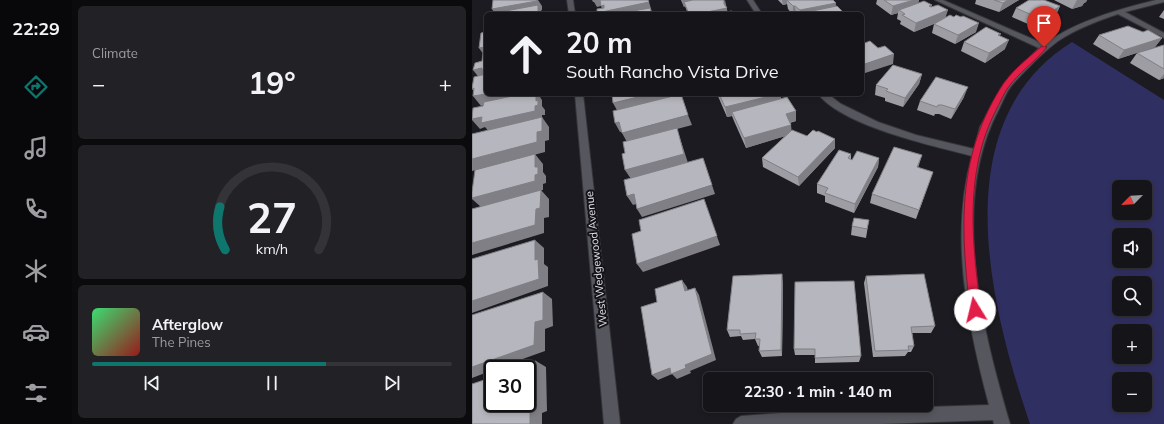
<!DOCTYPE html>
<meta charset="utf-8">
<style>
:root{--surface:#141419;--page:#212126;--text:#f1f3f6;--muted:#9d9ea2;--line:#333338;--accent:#0f766e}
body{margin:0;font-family:Mulish,sans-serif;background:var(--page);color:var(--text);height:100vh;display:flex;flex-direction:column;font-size:15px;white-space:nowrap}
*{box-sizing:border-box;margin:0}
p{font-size:13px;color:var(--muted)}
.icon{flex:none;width:22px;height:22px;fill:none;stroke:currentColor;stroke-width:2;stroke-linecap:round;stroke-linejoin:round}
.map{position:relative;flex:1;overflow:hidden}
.side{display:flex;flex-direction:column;gap:6px;padding:6px;background:#0b0b0e;width:400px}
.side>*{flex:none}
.guide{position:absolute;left:12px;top:12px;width:380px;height:84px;border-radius:6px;box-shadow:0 2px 6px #0003,0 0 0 1px var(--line);background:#141419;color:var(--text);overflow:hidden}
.needle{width:26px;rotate:246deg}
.tools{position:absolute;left:640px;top:180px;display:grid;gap:8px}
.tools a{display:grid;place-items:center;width:40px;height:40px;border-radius:6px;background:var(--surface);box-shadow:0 2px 6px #0003,0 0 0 1px var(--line);font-size:20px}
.speed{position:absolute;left:12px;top:360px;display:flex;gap:8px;font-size:20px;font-weight:700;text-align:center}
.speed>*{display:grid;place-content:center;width:52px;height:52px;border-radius:50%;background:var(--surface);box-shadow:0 2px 6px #0003,0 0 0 1px var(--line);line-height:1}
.speed .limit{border:2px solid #111;border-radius:6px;background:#fff;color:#111}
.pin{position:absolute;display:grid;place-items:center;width:34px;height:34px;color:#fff;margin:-41px -17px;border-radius:50% 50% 50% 0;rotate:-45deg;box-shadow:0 0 4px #0007}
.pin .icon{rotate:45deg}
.me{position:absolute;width:44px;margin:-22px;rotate:351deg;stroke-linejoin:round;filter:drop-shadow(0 0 3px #0008)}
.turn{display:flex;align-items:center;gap:14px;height:84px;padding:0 16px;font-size:18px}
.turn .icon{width:52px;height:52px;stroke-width:2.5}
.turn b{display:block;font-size:28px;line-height:34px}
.big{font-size:30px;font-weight:700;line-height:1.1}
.side .widget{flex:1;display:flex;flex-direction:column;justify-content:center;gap:6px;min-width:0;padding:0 14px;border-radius:6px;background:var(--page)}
.side .dial{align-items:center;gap:0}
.dial svg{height:104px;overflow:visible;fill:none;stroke:var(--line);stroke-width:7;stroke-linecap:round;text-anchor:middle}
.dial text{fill:var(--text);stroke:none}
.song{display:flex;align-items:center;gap:12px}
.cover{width:48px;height:48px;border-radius:6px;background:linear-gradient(135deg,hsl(140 70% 55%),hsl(0 70% 35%))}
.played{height:4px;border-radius:2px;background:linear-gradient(90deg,var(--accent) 65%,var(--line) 65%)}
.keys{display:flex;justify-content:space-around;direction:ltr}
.heat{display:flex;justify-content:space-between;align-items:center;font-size:22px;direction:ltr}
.trip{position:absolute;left:231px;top:372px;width:230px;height:40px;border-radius:6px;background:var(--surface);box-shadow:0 2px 6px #0003,0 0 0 1px var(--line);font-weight:700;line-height:40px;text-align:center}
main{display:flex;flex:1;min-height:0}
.dock{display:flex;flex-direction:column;width:72px;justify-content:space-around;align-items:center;background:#08080a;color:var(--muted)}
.dock .icon{width:28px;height:28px}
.dock .selected{color:var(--accent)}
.dock b{font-size:18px;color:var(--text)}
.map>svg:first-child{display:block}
.green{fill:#302f62;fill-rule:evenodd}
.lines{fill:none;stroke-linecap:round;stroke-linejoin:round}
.minor-casing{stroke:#36363a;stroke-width:2}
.minor{fill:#56575e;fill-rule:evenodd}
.wall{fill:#9d9da3}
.shaded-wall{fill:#7f7f85}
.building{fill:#b6b6be;stroke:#7f7f85}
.route{fill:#e11d48;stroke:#92132f}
.labels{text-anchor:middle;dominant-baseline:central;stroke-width:4;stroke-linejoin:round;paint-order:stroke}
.street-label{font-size:11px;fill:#e1e1e5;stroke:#121218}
</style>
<main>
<nav class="dock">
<b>22:29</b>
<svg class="icon selected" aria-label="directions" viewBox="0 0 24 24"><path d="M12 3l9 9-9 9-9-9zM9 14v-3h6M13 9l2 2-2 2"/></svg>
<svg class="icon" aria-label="music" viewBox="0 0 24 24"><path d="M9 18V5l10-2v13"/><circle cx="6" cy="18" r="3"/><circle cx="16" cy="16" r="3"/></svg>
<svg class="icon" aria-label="phone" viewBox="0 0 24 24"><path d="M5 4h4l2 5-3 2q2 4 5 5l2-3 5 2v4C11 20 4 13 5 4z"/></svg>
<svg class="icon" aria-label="climate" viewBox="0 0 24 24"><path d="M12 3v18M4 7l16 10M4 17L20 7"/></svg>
<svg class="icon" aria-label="car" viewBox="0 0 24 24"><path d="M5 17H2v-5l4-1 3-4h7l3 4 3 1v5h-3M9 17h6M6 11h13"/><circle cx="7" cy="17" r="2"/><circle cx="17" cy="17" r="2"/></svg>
<svg class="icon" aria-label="filters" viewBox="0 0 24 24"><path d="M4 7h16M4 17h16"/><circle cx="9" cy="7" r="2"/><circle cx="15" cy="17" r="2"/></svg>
</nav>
<section class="side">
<div class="widget"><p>Climate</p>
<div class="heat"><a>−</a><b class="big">19°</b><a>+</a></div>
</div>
<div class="widget dial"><svg viewBox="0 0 100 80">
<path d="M14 69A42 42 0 1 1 86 69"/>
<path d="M14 69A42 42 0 0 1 10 36" stroke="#0f766e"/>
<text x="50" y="56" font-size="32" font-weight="700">27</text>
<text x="50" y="72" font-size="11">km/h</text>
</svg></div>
<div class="widget">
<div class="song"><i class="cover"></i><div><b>Afterglow</b><p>The Pines</p></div></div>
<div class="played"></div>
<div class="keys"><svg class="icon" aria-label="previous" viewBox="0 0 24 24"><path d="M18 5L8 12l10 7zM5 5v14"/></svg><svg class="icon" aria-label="pause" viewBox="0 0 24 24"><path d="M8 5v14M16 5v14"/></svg><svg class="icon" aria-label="next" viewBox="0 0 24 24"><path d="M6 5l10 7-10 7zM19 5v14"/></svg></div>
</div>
</section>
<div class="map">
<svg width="692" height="424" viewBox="0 0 692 424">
<rect width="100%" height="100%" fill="#1b1b21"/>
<path class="green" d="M600,42L692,100V424H558C518,307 471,122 600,42ZM647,187H673V213H647ZM647,235H673V261H647ZM647,283H673V309H647ZM647,331H673V357H647ZM647,379H673V405H647Z"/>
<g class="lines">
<g class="minor-casing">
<path id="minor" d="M95,0H101L103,14H97Z
M275,0H281L290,14H284Z
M463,0H471L572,44C605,21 644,10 684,0H692V2L653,12L692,33V38L646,14C625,21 604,29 586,41C575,49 566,58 557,67C551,73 545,79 540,85C534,92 531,101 527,109C477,202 510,328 538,424H522L521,420L408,424H261L264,419L269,416L335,411L517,405C496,326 477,236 500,156C459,145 373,127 346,94H356L369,104L406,122L444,135L502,149L508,127L532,84L567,48Z
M103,94H111L148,424H132Z"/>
</g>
<use href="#minor" class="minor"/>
</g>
<path class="wall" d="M209,0H252L255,12L262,14H216L213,6L212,7Z
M306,0H361L364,6L373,14H320L316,9L315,4L311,5Z
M405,0H447L446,3L460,5L459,7L474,17L504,32L483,44L460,33L462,24L442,32L428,24L429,21L425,19L426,13L419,15L404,4Z
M504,0H547L527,12L503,4Z
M582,0H615L614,2L612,3L610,6L600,9Z
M588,6L584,15L565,28L540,17L544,8Z
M692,10V19L687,17Z
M627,35L690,38L683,47L646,59L621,44Z
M528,36L533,49L513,63L489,51L492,42Z
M692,45V78L687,80L658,63L665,53Z
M450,74L447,84L431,107L413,101V98L403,95L404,85Z
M245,94H309V99L324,111V121L318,123L319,125V131L335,136L363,139V148L327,186L291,167L290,158L313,136L274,148L262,121L260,116L255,117Z
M492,97L479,119L467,114H463L462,116L445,110L448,101Z
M379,154V159L380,160L407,158L406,167L382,213L353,202V196L345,193V184Z
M450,155L446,168L461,172L444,219L398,203L400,194Z
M397,220L394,238L379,235L380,226Z
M394,276L463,326L459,333H440L442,346L439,352H436L433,356L401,357L392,283Z
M382,281L389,356L387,362L343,363V355H323L322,349Z
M311,282L310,356L290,357L287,351L288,346H286L283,339L271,340L269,336L258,337L255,330Z"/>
<path class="shaded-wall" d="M65,0H66L70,6V10H69L71,14H23L20,9Z
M120,0H163L177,2L180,12L168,14H126L125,13L131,12L129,6L125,7L122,2H121Z
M210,0H247L212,2L213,6L212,7Z
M253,0L256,14H225L252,4Z
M310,0H315V4L311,5Z
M439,0H447L445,8L427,10L426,13L419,15L421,6Z
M536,0H547L527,12L531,3Z
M605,0H615L614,2L612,3L610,6L600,9Z
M364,3L363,12L330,13V14H328V10Z
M321,6H323L324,14H321Z
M588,6L584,15L565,28L569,19Z
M476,10L473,19L442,32L444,23Z
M507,23L504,32L483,44L486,35Z
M690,38L683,47L646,59L652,50Z
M537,40L533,49L513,63L517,53Z
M14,47V58L7,48Z
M422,54L421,64L390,74V65Z
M10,68L14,69V79L9,80L1,70Z
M450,74L447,84L431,107L433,98Z
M692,74V78L687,80Z
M496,87L492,97L479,119L483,109Z
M2,88L14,94H62L9,106L1,96L5,95L0,89Z
M64,94H66L70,100V106L73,110V115H70V117L77,127V140L73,141V152L0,171V159L18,133L13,127L8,129L0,120V119L63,106Z
M178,94H197H196L197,100L146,112L141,103Z
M306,94H309V103L260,112V116L255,117L253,107Z
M324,111V121L315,123L314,114Z
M216,115L220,125L205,129L216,163L159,179L153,170L155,142L150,133Z
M147,122L152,131L148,132L143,123Z
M319,125L320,134L274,148L272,138Z
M363,139V148L327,186L326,177Z
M63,154L71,164V172L74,176V183L71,184V190H69L77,199V217L72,218V233L0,255V243L64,209L9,207L0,199V198L63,167Z
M407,158L406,167L382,213L383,204Z
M240,185L243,194L170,217L165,209Z
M162,194L167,203L161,205L155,196Z
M235,208L248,245L171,272L165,264Z
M63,240L72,248V264L76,267V286L0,313V301L63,260Z
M310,274L311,282L310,356L309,350Z
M210,280L215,287L218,299L213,291Z
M223,288L227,295L244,360L218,371L219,373L205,379L200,374L186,380L180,375L198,368L213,365Z
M71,292L80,299L81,326L73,329V351L23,369H21V370L0,378V367L63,322Z
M64,361L74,367L75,411L70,413V424H58V409Z"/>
<path class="building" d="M21,0H65V1L20,9Z
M128,0H176L177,2L125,13V9L132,8V5L129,6Z
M221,0H252V4L255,8L225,14H217L212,2Z
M315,0H361L364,3L328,10L323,6H321Z
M412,0H442L421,6Z
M522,0H536L531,3Z
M557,0H572L588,6L569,19L544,8Z
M452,1L460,5L457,6L459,7L466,5L476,10L444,23L430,15L433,14L427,10Z
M66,5V14H23V13Z
M365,6L373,14H330V13Z
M178,8L180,14H144Z
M260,11L262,14H243Z
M478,15L482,17L484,15L489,17L491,16L507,23L486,35L462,24Z
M656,26L671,32L676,30L690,38L652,50L627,35Z
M514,27L529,34L526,35L537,40L517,53L492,42Z
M14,32V47L7,48L9,33Z
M398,41L406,48L413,46L422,54L390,65V44Z
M692,45V69L665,53Z
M14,52V69L10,70V68L1,70L3,63L10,61L11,53Z
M421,65L450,74L433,98L414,91L416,89L404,85Z
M14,74V94L1,96L2,88L0,89V88L2,77Z
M464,77L496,87L483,109L470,105H466L465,107L448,101Z
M50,94H64V101L66,100V105L63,106V111L9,123L10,117L0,119L1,108L11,106L12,102Z
M140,94H178L141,103Z
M209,94L216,115L150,133L147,122L143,123L141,111Z
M247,94H306L253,107Z
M315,97L324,111L314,114L319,125L272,138L260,112Z
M70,117V131L65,132V142L0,159V134Z
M205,128L212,154L153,170L150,154L153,153L151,142Z
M320,130L335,136L341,130L345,132L346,131L363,139L326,177L290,158Z
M422,147L450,155L445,167L461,172L447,210L400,194Z
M367,150L379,154L376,158L380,160L385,151L407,158L383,204L353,193L356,188L345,184Z
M63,154V167H66V174L63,175V181L0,198V192L3,170Z
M231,158L240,185L165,209L162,194L155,196L152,180Z
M69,190L68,208L64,209L63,225L0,243V209Z
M232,199L245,236L165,264L160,234L169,231L167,220Z
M382,218L397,220L395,229L380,226Z
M63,240V260L66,259L67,279L0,301V259Z
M310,274L309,350L287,351L288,339H283L284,333L268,334V330H255L261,276Z
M452,274L463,326L439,327L442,346H436L437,350L403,351L394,276Z
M210,280L213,291L223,288L240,354L213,365L214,368L199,374L198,368L180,375L169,307L185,302L183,289Z
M382,281L389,356L343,358V349H322L323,282Z
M71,292V320L63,322L62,345L0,367V315Z
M64,361L63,407L58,409V424H0V384L21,377V403H55V369H42Z"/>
<path class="route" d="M570,46L575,47C563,62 547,72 535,89C531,95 528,103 524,110C492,172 500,243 509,310L507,313L503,315L500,313L498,310C489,231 484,160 528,89C538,72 555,59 570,46Z"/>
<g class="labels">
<g class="street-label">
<text transform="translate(124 259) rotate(-96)">West Wedgewood Avenue</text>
</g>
</g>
</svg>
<div class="tools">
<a><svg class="needle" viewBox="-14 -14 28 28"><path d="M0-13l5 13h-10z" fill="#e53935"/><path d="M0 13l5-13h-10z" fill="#9d9ea2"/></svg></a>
<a><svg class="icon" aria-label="sound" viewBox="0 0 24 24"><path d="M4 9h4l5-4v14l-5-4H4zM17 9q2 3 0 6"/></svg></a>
<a><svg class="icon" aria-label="search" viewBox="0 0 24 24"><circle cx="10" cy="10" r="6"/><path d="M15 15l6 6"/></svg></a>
<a>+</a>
<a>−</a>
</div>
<div class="speed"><div class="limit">30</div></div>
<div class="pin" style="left:572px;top:47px;background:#d93025"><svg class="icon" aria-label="arrive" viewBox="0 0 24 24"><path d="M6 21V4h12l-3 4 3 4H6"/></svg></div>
<svg class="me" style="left:503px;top:310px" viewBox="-20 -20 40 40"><circle r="19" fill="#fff"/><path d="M0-13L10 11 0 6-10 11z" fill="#e11d48"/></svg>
<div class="trip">22:30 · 1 min · 140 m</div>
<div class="guide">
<div class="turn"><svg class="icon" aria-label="ahead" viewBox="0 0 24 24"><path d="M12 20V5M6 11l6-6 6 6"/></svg><div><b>20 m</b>South Rancho Vista Drive</div></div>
</div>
</div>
</main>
